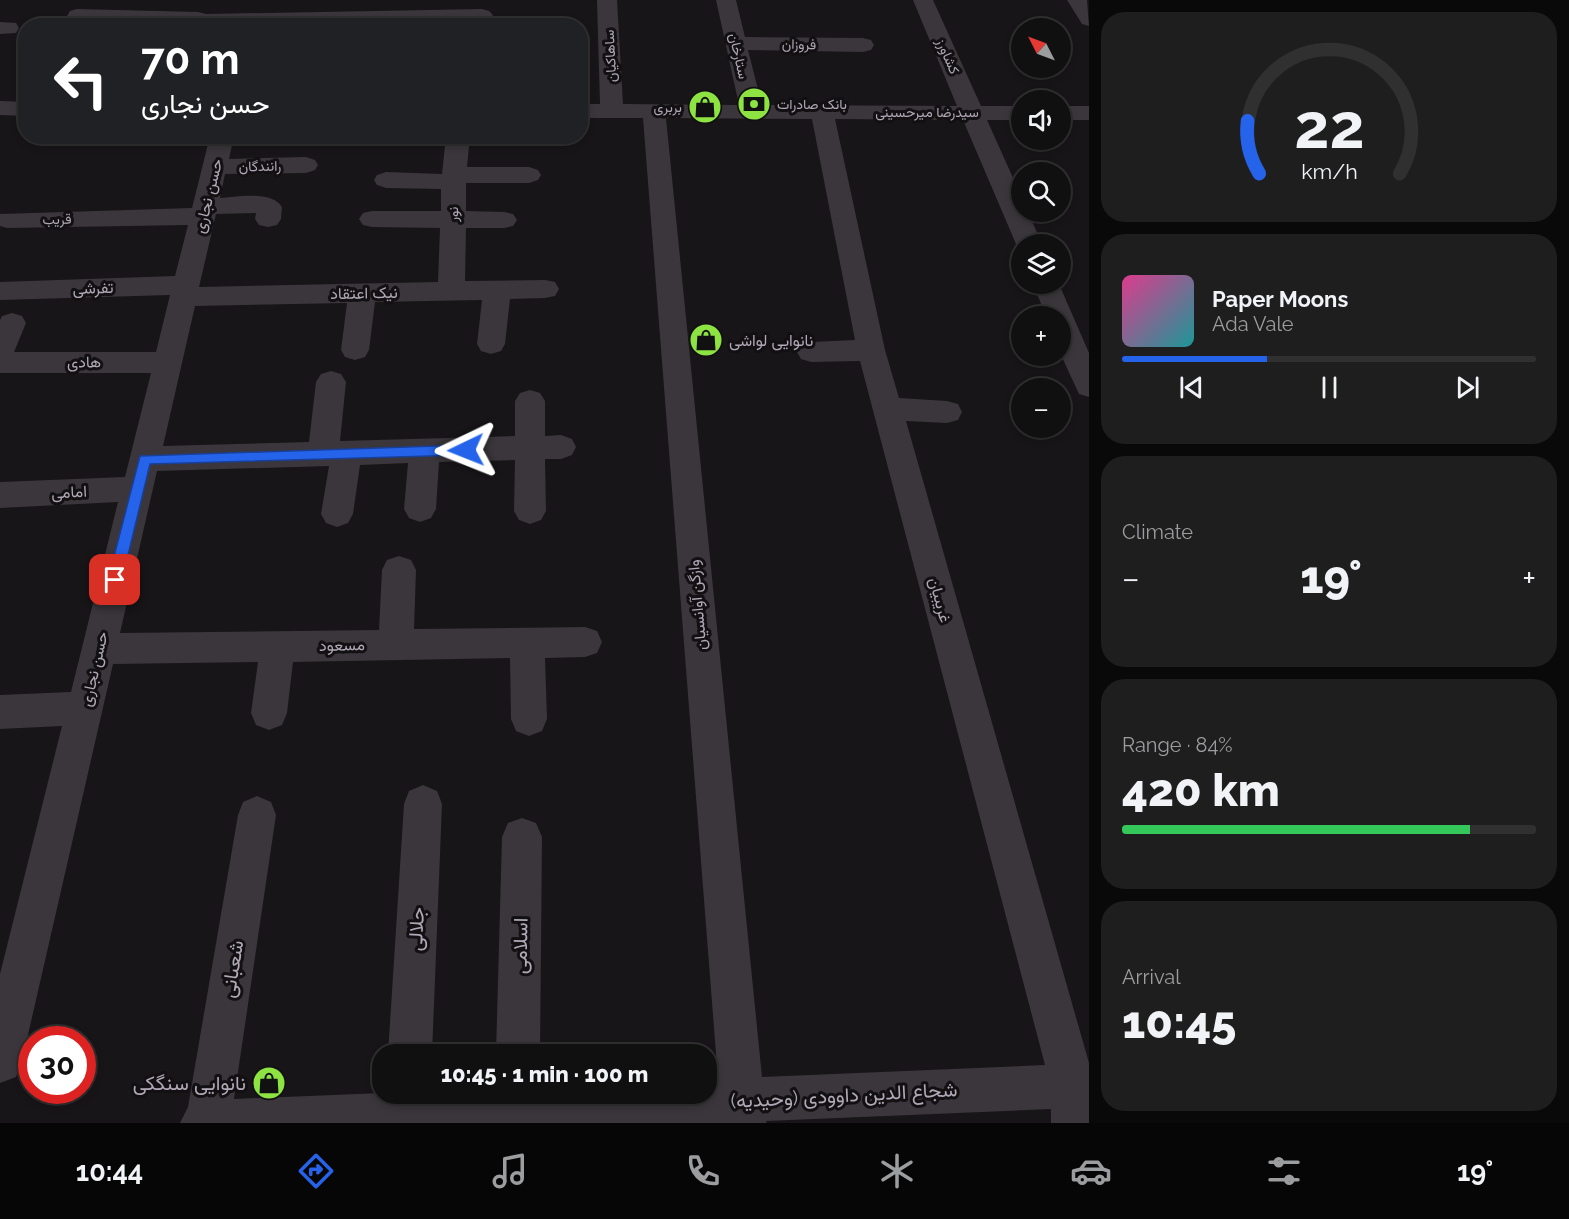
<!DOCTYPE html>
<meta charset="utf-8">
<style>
:root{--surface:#111011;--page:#1e1e1f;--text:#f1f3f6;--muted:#9c9d9f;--line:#303031;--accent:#2563eb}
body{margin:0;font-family:Raleway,Vazirmatn,sans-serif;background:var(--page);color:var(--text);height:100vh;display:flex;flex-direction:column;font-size:22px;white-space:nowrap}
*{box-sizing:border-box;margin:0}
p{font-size:20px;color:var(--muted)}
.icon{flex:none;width:33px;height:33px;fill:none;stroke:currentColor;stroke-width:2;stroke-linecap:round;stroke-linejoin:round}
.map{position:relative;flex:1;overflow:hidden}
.sheet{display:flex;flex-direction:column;gap:12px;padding:12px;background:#090909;width:480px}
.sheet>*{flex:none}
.hud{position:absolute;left:18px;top:18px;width:570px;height:126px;border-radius:24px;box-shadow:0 3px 9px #0003,0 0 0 2px var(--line);background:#202124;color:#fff;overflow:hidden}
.needle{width:39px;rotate:312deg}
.fabs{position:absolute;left:1011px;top:18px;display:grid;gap:12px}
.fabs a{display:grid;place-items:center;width:60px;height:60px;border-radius:50%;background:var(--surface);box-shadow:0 3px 9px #0003,0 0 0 2px var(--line);font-size:30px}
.speed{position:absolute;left:18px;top:1026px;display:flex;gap:12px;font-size:30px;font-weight:700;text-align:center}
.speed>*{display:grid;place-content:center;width:78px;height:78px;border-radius:50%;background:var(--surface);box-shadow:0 3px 9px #0003,0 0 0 2px var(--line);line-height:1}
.speed .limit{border:9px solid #d22;background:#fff;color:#111}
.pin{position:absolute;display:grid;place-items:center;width:51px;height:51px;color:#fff;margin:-26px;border-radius:12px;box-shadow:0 3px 9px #0006}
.me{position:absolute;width:66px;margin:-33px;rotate:268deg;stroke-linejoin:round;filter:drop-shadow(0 0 4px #0008)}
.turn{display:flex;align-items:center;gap:21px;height:126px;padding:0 24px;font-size:27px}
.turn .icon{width:78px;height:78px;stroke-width:2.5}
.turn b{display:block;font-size:42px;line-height:51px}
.big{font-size:45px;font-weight:800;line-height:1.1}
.sheet .tile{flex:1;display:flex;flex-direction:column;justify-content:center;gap:9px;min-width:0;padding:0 21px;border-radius:24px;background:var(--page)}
.sheet .dial{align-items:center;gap:0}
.dial svg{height:156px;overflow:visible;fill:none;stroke:var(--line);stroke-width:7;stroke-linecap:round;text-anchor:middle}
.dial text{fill:var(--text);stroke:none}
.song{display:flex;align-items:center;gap:18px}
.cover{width:72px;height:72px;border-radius:9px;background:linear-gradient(135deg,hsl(330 70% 55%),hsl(180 70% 35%))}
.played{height:6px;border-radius:3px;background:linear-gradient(90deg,var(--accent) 35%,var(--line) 35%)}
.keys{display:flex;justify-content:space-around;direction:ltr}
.heat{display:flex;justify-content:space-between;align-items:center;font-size:33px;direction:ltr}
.charge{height:9px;border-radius:4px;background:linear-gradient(90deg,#34c759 84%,var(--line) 0)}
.trip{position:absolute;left:372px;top:1044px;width:345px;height:60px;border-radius:24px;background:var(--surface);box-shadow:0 3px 9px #0003,0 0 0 2px var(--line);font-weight:800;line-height:60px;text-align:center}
.menu{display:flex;height:96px;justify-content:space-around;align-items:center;background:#070607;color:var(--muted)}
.menu .icon{width:42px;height:42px}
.menu .selected{color:var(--accent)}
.menu b{font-size:27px;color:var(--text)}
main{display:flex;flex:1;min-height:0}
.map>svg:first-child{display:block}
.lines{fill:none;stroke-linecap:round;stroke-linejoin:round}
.minor{fill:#3a363b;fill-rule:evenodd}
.route{fill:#2563eb;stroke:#184099;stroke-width:1.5}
.labels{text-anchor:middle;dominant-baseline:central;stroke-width:6;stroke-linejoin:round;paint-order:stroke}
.far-street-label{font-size:14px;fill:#b0a8b6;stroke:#121012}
.far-poi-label{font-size:14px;fill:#b0a8b6;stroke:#121012;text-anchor:start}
.street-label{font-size:16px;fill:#b0a8b6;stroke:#121012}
.poi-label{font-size:16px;fill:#b0a8b6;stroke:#121012;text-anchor:start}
.near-street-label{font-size:20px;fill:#b0a8b6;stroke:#121012}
.near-poi-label{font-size:20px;fill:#b0a8b6;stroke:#121012;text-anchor:end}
</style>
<main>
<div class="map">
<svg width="1089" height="1123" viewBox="0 0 1089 1123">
<rect width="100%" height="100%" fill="#171517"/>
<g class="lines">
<path class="minor" d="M597,0H617L623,104L739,105L716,0H736L745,37L863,38L871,40L874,45L871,50L863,52L748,50L762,105L957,106L913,0H933L981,106H1022V120H987L1022,198V212H1028L1042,244H1022V251L1016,244L963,120L835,119L885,350L899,398L947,401L958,404L962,412L958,420L947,423L906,421L1089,1063V1123H1051V1109L766,1121L767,1123H180L188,1107L238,815L243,802L257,796L271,802L276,815L234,1099L382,1093L706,1094V1079H718L643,118H580V104H600ZM666,118L812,119L855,340L811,342L801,345L797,352L801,359L811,362L860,361L1045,1065L762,1077Z
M1067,0H1087L1089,26L1082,24Z
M77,9L198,12L206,14L482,9L489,11L493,15L489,19L482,21L285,26H189L84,22L82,26H61L70,11Z
M0,22L16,23L19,28L16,33L0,34Z
M0,101L26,102V116L0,115Z
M1060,106H1089V120H1060Z
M210,136H234L229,159L306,157L315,160L318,165L315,170L306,173L225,174L220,198C238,197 271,190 282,207L281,219L277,225L268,227L259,225L255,219L256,213L216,214L199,287L438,282L440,228L372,227L363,225L359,219L363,213L372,211H441V189L386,188L377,185L374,180L377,175L386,172L442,174L446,136H470L467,167H529L538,170L541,175L538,180L529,183H466V211L504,212L513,214L517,220L513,226L504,228H466L465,281L545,280L555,282L559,289L555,296L545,298L510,299L505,344L501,351L491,354L481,351L477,344L482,300L375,302L369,350L365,357L355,360L345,357L341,350L347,303L195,306L163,446L309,442L316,382L321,374L331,371L341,374L346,382L340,441L515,436V401L520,393L530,390L540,393L545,401V436L561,435L572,439L576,447L572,455L561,459H545L546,511L541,520L530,524L519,520L514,511L515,460L439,462L436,509L431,518L420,522L409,518L404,509L408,463L360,465L353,514L348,523L337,527L326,523L321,514L329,466L157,471L120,633L379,630L382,570L387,560L399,556L411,560L416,570L414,629L585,627L597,631L602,642L597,653L585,657L545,658L547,719L542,731L529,736L516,731L511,719L510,658L293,662L287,713L282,725L269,730L256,725L251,713L258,662L113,664L22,1061L16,1077L0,1083V974L62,726L0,729V695L71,692L118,502L0,508V482L125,477L151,373H0V320L2,316L12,313L22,316L26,323L14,352H156L170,295L0,300V282L175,276L188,225L7,228L0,226V214L192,208Z
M1033,284H1059L1089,353V397L1079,394L1060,353V316H1046Z
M423,785L437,791L442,804L432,1054H388L404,804L409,791Z
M522,818L536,823L542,837L540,1054H496L502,837L508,823Z"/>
</g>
<path class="route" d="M466,445L472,450L466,455L150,464L122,580L120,584H110L108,580L140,456Z"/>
<defs>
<g id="bank-disc" transform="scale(1.725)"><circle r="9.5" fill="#8de341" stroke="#121012"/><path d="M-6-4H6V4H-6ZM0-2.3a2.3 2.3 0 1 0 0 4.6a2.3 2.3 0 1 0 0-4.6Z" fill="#111"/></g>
<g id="shop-disc" transform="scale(1.725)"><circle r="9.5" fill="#8de341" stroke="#121012"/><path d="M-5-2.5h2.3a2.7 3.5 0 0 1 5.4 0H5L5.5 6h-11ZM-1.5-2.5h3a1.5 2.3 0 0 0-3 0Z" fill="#111"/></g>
</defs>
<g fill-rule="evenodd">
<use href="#bank-disc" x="754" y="104"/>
<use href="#shop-disc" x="705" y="107"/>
<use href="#shop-disc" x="706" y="340"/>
<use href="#shop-disc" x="269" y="1083"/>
</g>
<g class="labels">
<g class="far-street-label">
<text transform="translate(799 44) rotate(1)">فروزان</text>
<text transform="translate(610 56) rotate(-93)">ساهاکیان</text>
<text transform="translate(739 56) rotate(77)">ستارخان</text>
<text transform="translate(948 56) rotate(66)">کشاورز</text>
<text x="927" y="112">سیدرضا میرحسینی</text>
<text transform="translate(260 166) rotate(-1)">رانندگان</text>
<text transform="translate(453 214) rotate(-88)">نور</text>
<text transform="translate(57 219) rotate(-1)">قریب</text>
</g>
<g class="far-poi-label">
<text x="777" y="104">بانک صادرات</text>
<text x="682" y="107" text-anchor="end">بربری</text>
</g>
<g class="street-label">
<text transform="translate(208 196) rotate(-76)">حسن نجاری</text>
<text transform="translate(93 288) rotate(-2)">تفرشی</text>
<text transform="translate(364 293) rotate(-1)">نیک اعتقاد</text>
<text transform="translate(84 362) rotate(-1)">هادی</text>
<text transform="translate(69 492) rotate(-3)">امامی</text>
<text transform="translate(940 600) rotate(75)">غریبیان</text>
<text transform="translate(697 605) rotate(-95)">وازگن آوانسیان</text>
<text transform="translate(342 645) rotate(-1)">مسعود</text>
<text transform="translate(94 669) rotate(-77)">حسن نجاری</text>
</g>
<g class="poi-label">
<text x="729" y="340">نانوایی لواشی</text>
</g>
<g class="near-street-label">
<text transform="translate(416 929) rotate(-87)">جلالی</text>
<text transform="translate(520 946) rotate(-89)">اسلامی</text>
<text transform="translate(232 969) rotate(-81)">شعبانی</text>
<text transform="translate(844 1095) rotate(-3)">شجاع الدین داوودی (وحیدیه)</text>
</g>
<g class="near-poi-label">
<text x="246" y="1083">نانوایی سنگکی</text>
</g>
</g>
</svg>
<div class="fabs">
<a><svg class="needle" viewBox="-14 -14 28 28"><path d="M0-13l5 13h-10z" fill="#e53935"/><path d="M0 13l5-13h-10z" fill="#9c9d9f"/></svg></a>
<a><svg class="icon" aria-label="sound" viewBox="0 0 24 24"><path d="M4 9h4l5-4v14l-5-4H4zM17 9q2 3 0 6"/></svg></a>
<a><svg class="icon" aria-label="search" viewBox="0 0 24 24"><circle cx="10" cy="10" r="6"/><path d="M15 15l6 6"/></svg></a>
<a><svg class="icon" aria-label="layers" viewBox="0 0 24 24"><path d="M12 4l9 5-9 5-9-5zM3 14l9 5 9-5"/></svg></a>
<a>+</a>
<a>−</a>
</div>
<div class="speed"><div class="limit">30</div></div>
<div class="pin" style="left:115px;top:580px;background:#d93025"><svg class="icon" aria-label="arrive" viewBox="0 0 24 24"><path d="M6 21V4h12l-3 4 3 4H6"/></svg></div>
<svg class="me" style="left:466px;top:450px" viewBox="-20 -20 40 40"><path d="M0-17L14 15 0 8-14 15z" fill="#2563eb" stroke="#fff" stroke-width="4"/></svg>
<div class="trip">10:45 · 1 min · 100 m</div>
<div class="hud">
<div class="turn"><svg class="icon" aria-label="left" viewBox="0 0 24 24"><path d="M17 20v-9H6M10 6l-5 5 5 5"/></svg><div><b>70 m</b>حسن نجاری</div></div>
</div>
</div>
<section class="sheet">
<div class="tile dial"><svg viewBox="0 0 100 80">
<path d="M14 69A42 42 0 1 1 86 69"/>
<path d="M14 69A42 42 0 0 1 8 42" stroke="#2563eb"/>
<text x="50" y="56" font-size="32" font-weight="700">22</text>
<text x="50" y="72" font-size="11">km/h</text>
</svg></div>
<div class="tile">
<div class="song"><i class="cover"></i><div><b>Paper Moons</b><p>Ada Vale</p></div></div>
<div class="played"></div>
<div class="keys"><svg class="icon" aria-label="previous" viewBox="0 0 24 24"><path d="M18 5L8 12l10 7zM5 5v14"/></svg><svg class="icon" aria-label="pause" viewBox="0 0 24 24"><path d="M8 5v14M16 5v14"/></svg><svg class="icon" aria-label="next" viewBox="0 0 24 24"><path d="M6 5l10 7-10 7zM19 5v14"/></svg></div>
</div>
<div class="tile"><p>Climate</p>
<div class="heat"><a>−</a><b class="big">19°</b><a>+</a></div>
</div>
<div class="tile"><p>Range · 84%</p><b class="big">420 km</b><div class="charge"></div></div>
<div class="tile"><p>Arrival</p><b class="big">10:45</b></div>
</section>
</main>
<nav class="menu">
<b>10:44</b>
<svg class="icon selected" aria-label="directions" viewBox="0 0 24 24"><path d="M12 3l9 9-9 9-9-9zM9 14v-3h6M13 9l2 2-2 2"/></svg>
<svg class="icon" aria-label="music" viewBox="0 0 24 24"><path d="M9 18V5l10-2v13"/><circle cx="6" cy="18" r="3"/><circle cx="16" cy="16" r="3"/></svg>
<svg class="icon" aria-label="phone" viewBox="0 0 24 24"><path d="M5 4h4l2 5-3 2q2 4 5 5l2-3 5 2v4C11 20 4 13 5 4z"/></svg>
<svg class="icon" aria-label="climate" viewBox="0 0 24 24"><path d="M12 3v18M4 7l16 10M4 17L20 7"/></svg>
<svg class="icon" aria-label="car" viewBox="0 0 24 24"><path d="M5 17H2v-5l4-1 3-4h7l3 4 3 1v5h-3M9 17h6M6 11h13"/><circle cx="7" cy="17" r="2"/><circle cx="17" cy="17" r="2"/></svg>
<svg class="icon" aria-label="filters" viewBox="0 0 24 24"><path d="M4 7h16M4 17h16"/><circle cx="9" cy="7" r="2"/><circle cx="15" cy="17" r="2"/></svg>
<b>19°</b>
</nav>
